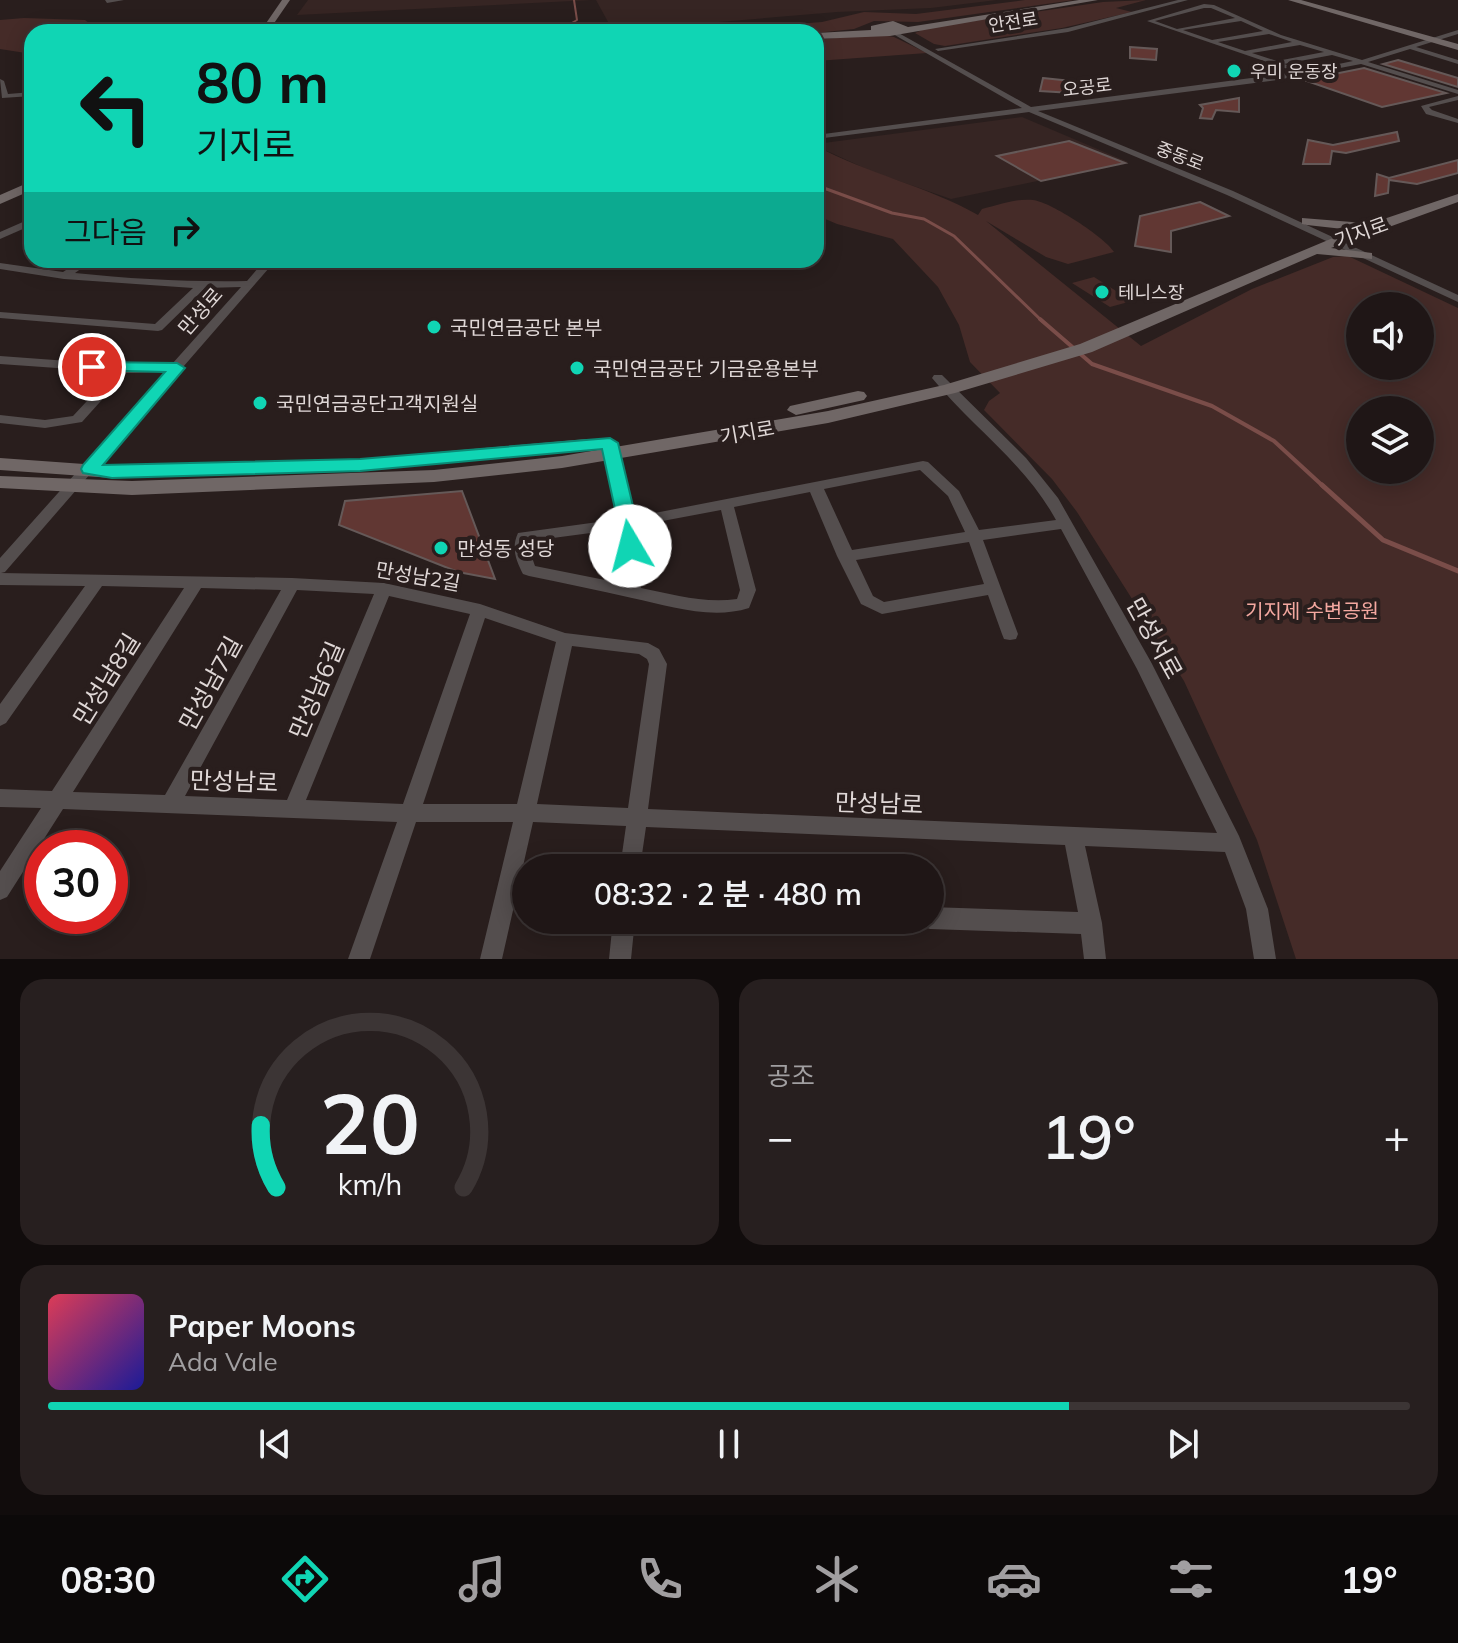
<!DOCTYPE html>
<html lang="ko">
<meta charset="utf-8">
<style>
:root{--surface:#1f1616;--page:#271f1f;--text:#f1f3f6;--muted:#a19fa1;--line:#3c3535;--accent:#10d5b4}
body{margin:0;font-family:Mulish,"Noto Sans KR",sans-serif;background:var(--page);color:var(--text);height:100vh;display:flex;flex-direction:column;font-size:30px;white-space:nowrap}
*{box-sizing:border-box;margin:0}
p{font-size:26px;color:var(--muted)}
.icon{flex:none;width:44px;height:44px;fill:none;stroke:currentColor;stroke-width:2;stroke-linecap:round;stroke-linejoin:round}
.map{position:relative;height:959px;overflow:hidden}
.panel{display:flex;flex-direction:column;gap:20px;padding:20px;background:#110c0c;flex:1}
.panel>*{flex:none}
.top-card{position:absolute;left:24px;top:24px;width:800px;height:244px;border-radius:24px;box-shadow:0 4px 20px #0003,0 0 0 2px var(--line);background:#10d5b4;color:#111;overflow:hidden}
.tools{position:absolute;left:1346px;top:292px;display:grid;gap:16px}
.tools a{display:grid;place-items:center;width:88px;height:88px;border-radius:50%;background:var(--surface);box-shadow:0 4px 20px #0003,0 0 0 2px var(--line);font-size:40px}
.speed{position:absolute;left:24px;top:830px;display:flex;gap:16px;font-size:40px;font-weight:700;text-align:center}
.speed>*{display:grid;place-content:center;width:104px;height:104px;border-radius:50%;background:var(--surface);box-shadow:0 4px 20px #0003,0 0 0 2px var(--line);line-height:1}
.speed .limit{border:12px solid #d22;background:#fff;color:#111}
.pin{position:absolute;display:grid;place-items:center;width:68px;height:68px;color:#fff;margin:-34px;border:4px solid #fff;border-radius:50%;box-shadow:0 2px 8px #0007}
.me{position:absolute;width:88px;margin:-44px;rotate:352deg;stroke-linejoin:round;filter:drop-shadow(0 0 6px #0008)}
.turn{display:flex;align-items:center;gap:28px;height:168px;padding:0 40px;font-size:36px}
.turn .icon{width:104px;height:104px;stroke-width:2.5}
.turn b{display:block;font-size:56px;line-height:68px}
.then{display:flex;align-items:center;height:76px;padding:0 40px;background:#0003;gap:16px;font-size:30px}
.big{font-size:60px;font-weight:600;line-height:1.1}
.panel .tile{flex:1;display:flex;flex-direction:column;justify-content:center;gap:12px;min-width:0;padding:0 28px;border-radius:24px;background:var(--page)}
.panel .dial{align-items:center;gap:0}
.dial svg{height:208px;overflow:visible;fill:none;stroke:var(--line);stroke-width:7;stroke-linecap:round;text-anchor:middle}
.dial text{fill:var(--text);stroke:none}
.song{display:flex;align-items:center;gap:24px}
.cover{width:96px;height:96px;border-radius:12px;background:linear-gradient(135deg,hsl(350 70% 55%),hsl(240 70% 35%))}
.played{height:8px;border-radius:4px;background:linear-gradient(90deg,var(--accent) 75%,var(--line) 75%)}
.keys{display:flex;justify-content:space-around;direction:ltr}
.heat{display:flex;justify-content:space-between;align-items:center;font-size:44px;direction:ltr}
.panel .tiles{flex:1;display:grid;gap:20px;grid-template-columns:1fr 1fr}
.tile:last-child{grid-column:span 2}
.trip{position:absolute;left:512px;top:854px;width:432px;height:80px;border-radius:40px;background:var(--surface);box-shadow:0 4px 20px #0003,0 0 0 2px var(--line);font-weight:600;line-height:80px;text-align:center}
.tab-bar{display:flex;height:128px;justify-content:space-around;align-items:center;background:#0c0909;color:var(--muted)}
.tab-bar .icon{width:56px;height:56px}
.tab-bar .active{color:var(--accent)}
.tab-bar b{font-size:36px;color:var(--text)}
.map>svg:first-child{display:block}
.built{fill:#362523}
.green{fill:#452b28;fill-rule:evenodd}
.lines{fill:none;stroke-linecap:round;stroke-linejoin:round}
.stream-far3{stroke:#7a4d49;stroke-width:2}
.stream-far2{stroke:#7a4d49;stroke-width:3}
.stream-far1{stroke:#7a4d49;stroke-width:4}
.stream{stroke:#7a4d49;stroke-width:5}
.building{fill:#613733;stroke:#655958;stroke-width:2}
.street{fill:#544e4e;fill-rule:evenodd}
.secondary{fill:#706766;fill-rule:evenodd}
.route{fill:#10d5b4;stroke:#0a8a75;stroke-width:2}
.poi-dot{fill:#10d5b4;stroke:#291e1d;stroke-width:3}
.labels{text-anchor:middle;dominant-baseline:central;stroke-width:8;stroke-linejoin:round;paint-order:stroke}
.far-street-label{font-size:18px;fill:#dfd7d6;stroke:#291e1d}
.far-poi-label{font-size:18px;fill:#dfd7d6;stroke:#291e1d;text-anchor:start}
.street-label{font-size:20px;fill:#dfd7d6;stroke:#291e1d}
.poi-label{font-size:20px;fill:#dfd7d6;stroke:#291e1d;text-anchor:start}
.park-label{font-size:20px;fill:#f4a8a0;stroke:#291e1d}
.near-street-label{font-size:24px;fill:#dfd7d6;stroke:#291e1d}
</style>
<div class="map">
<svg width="1458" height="959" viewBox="0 0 1458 959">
<rect width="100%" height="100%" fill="#291e1d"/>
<path class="built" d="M308,0H592L297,15Z
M596,0H997L931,8L837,12L613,31Z
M1022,117L1128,162L951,199L873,172L816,146V144Z"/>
<path class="green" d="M1025,0H1074L918,22L874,21L854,29L816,33L647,32L676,23L728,29L822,22L864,12L916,14Z
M1146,0L1116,8L1132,12L1062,28L945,46L934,44L915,33L926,28L1103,2Z
M24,18L85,20L98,30L32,32V54L0,49V20Z
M875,34L894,37L927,53L816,61V40Z
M816,146C868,174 927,186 978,215L982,209C998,205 1017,198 1033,200C1051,202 1106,238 1114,252L1068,264L1046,257L986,221L1141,346L1252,289L1333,257L1348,256L1458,308V959H1296L1257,840L1184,681L1077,512L1052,479L984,410L989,401L1000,393L970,362L959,325L938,287L893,239L837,224L816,215ZM1360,306H1420V366H1360ZM1360,410H1420V470H1360Z
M1094,277L1132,301L1110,307L1072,283Z"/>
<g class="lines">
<path class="stream-far3" d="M556,32L577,20L574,0
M816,185L826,189"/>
<path class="stream-far2" d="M821,187L892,213L924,219L954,236L1042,321"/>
<path class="stream-far1" d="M1040,319L1092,364L1212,406L1274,441L1324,487"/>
<path class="stream" d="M1322,485L1383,540L1458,571"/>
</g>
<path class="building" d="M1130,47L1157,49L1156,60L1130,58Z
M1398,60L1458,78V87L1383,64Z
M1364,68L1446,93L1382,107L1304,80Z
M1043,78L1090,83L1089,94L1040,91Z
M1239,98V112L1216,110L1212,119L1200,118L1203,108L1200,105Z
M1397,132L1399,141L1346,153L1332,151L1330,164H1303L1308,140L1333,145Z
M1069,141L1125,163L1041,181L997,156Z
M1458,160V173L1417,184L1389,180L1388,193L1375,196L1377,174L1389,178Z
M1200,202L1229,216L1171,231V252L1135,246L1140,216Z
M462,491L495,579L458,572L339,525L345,501Z"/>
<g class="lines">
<path class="street" d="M105,0H124L107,3Z
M1178,0H1188L1068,32L938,51L935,49L1068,28Z
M1204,4L1214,5L1281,35L1362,60L1458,30V34L1416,47L1458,60V64L1410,49L1368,62L1458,90V94L1361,64L1277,80L1038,111L1233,191L1458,295V302L1227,195L1029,112L816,139V135L1022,108L893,34L895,31L1031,107L1296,72L1147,21ZM1204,8H1211L1235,18L1177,29L1155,21ZM1241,21L1263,31L1212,40L1183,30ZM1269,34L1292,42L1245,51L1218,42ZM1300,45L1324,52L1277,61L1252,53ZM1332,55L1353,61L1305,71L1284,64Z
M0,79L4,81L8,94L32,92V96L2,98Z
M1458,96V100L1429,107L1432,110L1458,119V123L1426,114L1421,106Z
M32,218V225L0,239V232Z
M81,260H93L75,273C132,279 189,282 247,281L265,260H276L5,572L1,573L292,578L384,583L480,604L565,633L648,643L659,649L667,664L648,809L1217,833L1137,669L1061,529L983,540L1018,634L1016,639L1010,640L1004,639L1002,634L988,595L882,614L861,604L837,556L810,492L734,507L756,590L749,608C711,620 670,606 632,598C598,590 563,583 529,576L523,574C516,560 511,548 518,533L620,519L603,443L610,439L617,443L634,517L923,461L928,462L959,491L979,530L1056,520C1025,463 972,427 932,378L934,375H942L1026,458L1058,498L1151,662L1239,836L1268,909L1276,959H1254L1246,909L1225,852L1085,846L1102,923L1106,959H1084L1081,934L930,929L922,926L920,920H930V907L1078,912L1065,845L646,827L640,868H620L626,826L533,822L502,959H480L513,822H416L370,959H348L397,822L63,809L7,897L0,900V871L41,808L0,807V789L52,791L184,588L102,586L6,723L0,726V704L85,586L0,585V558L166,372L126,373L82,422L45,428L0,423V415L45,420L73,416L114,372L0,364V356L123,365L172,364L241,287L205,288L162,330L158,331L0,318V312L155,324L193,288L64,279L0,269V263L63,272ZM920,470L948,496L965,532L852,550L824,489ZM721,510L740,590L737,599C704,604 672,594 641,588L636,526ZM621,529L625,584L535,566L529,549L530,541ZM969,542L984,584L884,602L873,596L856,560ZM201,588L281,590L165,795L73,792ZM297,590L374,594L287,800L185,796ZM389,596L470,614L403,804L306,800ZM485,618L556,642L517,804H423ZM572,646L639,654L647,659L649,664L628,808L537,804Z
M613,920H635L631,959H609Z"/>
<path class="secondary" d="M282,0H290L268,32H260Z
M1079,0H1098L890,36L816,39V33L871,30V26L893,21L908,27Z
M1288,0H1301L1458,44V50Z
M32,181V190L0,204V195Z
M1458,194V202L1331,248L1372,253V259L1317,254L1092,352L955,393L828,423L562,468L434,482L132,495L0,488V476L132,481L434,470L562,456L828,411L944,385L1080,344L1352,230L1307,225L1302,224V218L1352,222L1357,223V228Z
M858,391L864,392L867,396L864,400L796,415L787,410L790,406Z
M587,439L594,441L597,445L594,449L360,471L112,478L0,470V458L112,466L360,459Z"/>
</g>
<path class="route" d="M92,362L177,363L185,368L103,465L360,459L610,438L618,443L637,523L639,546L630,553L620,546L618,523L602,449L360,471L112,478L83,473L81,469L83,465L165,372L87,370V364Z"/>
<g class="poi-dot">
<circle cx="1234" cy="71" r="8"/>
<circle cx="1102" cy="292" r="8"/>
<circle cx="434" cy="327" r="8"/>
<circle cx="577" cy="368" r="8"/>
<circle cx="260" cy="403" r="8"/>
<circle cx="441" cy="548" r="8"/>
</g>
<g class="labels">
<g class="far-street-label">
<text transform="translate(1013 22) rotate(-9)">안전로</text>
<text transform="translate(1087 87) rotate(-7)">오공로</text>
<text transform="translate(1180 156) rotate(21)">중동로</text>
</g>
<g class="far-poi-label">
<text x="1250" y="71">우미 운동장</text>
<text x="1118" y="292">테니스장</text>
</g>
<g class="street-label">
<text transform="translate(1361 232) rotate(-20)">기지로</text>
<text transform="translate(200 311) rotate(-49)">만성로</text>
<text transform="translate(747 432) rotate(-10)">기지로</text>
<text transform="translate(418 576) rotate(10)">만성남2길</text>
</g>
<g class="poi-label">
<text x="450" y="327">국민연금공단 본부</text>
<text x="593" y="368">국민연금공단 기금운용본부</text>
<text x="276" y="403">국민연금공단고객지원실</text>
<text x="457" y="548">만성동 성당</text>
</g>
<g class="park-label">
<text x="1312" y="610">기지제 수변공원</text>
</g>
<g class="near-street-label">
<text transform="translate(1155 638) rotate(61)">만성서로</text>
<text transform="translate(106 679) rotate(-58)">만성남8길</text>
<text transform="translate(210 683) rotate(-61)">만성남7길</text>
<text transform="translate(316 690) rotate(-67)">만성남6길</text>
<text transform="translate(234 781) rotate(2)">만성남로</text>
<text transform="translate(879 803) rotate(2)">만성남로</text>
</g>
</g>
</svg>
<div class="tools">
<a><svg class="icon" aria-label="sound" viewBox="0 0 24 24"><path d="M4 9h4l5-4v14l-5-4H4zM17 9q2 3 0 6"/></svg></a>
<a><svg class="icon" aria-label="layers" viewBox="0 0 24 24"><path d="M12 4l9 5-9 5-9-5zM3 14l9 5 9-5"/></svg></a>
</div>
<div class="speed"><div class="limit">30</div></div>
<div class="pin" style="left:92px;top:367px;background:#d93025"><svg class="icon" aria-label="arrive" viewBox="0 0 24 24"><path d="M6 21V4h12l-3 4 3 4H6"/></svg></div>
<svg class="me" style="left:630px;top:546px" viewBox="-20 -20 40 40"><circle r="19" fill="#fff"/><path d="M0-13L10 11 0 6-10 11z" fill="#10d5b4"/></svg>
<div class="trip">08:32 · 2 분 · 480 m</div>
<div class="top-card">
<div class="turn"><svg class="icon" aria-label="left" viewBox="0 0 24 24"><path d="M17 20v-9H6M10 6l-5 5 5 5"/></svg><div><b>80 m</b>기지로</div></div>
<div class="then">그다음<svg class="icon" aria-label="right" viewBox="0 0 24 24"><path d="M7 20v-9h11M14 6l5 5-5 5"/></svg></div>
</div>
</div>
<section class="panel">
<div class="tiles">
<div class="tile dial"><svg viewBox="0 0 100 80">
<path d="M14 69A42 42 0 1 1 86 69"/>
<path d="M14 69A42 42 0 0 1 8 45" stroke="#10d5b4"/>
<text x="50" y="56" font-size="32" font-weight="700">20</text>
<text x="50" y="72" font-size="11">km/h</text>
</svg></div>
<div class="tile"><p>공조</p>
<div class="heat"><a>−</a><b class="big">19°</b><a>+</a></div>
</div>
<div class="tile">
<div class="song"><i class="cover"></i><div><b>Paper Moons</b><p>Ada Vale</p></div></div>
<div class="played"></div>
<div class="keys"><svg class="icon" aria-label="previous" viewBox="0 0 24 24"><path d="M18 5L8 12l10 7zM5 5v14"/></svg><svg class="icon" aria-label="pause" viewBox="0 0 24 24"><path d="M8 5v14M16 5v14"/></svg><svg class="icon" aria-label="next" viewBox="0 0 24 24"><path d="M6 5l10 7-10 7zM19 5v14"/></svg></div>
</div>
</div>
</section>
<nav class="tab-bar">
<b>08:30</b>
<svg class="icon active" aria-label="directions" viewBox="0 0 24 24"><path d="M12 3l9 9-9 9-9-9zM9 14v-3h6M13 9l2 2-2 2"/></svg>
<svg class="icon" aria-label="music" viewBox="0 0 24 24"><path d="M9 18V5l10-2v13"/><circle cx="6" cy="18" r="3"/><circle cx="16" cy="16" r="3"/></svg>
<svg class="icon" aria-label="phone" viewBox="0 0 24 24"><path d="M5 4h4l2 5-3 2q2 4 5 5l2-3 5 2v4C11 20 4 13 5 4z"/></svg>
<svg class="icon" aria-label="climate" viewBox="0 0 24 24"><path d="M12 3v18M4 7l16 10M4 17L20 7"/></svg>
<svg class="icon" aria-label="car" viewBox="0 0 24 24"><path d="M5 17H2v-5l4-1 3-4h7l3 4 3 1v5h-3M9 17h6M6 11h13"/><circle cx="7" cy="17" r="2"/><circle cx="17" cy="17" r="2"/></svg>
<svg class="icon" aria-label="filters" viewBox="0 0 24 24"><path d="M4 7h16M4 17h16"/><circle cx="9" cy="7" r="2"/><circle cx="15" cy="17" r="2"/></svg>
<b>19°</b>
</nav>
